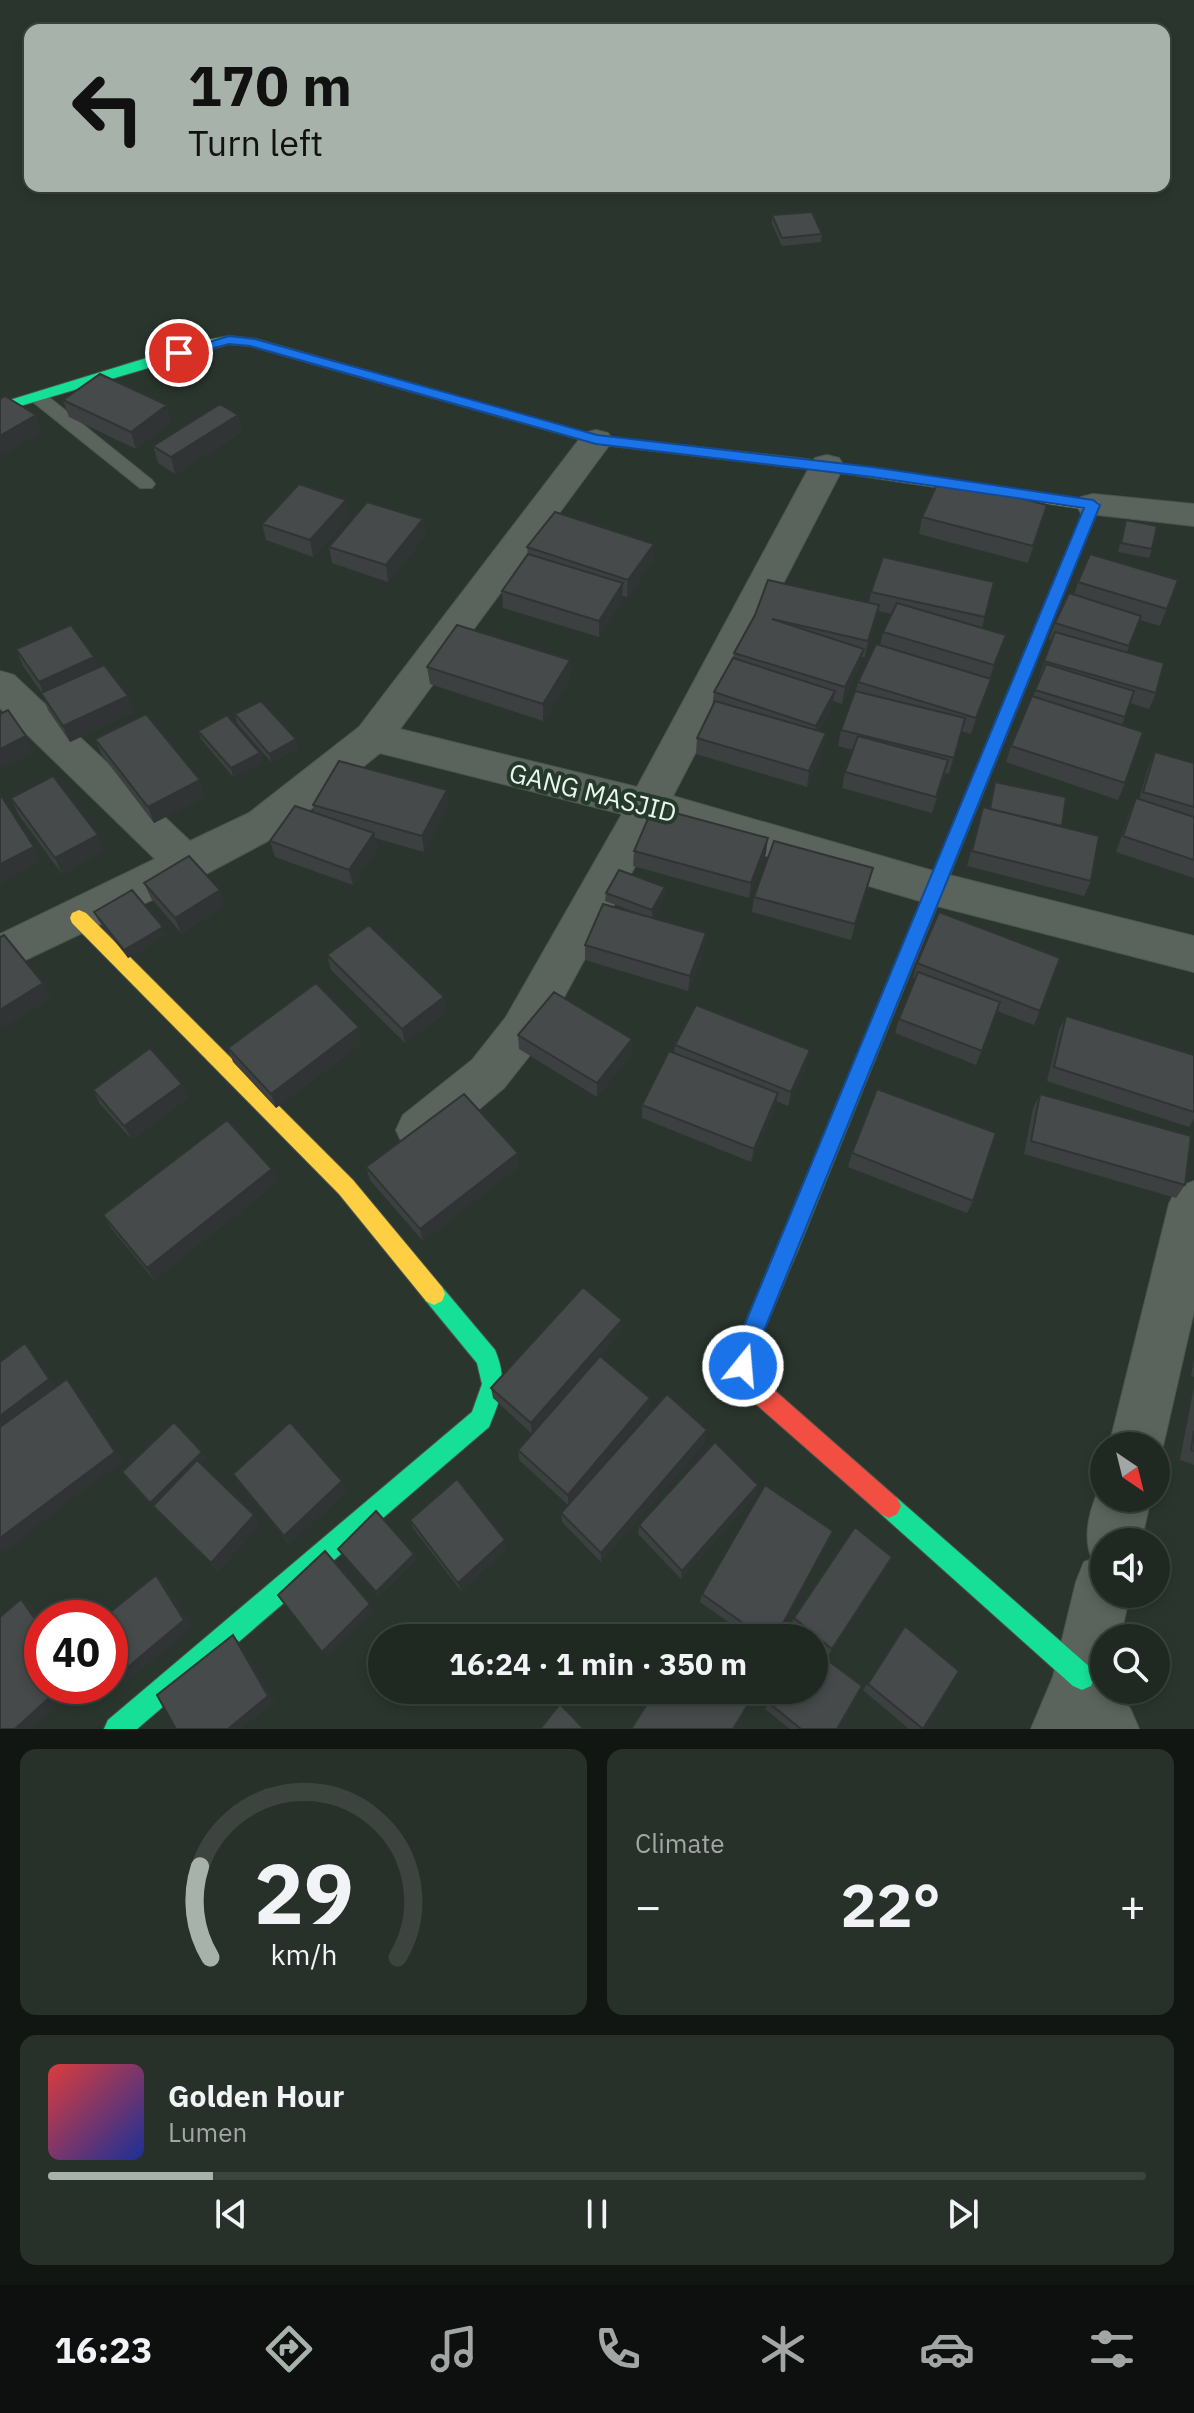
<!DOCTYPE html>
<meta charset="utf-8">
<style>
:root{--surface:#202822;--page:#28302a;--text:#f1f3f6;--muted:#a2a6a5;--line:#3d4440;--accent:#a7b3aa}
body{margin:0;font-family:"IBM Plex Sans",sans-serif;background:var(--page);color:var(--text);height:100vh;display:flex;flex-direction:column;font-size:30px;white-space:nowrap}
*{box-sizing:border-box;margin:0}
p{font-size:26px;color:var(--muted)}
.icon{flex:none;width:44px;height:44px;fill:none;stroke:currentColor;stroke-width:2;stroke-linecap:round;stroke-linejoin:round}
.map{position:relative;height:1729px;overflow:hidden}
.details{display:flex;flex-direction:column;gap:20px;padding:20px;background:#121613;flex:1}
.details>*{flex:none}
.hud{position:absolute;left:24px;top:24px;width:1146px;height:168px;border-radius:16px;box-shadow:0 4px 12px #0003,0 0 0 2px var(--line);background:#a7b3aa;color:#111;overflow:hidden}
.needle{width:52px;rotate:145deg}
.fabs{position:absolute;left:1090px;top:1432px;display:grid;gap:16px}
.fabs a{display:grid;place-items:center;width:80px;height:80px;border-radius:50%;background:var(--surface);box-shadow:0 4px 12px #0003,0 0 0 2px var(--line);font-size:40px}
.speed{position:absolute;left:24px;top:1600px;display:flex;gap:16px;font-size:40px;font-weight:700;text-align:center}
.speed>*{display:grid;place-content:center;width:104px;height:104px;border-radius:50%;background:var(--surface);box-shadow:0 4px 12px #0003,0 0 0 2px var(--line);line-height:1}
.speed .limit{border:12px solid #d22;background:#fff;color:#111}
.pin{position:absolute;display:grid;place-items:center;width:68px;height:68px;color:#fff;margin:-34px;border:4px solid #fff;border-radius:50%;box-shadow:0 2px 8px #0007}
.me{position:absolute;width:88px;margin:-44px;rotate:17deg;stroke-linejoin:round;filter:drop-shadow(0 0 6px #0008)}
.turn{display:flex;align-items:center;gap:28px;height:168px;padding:0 32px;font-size:36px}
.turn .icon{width:104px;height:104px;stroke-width:2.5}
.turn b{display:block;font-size:56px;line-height:68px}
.big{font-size:60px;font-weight:700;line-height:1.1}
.details .tile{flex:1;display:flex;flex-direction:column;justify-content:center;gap:12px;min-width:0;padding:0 28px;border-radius:16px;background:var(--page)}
.details .dial{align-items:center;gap:0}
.dial svg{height:208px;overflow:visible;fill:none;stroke:var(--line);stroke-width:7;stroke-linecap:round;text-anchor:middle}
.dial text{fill:var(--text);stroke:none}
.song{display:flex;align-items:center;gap:24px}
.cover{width:96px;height:96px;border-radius:12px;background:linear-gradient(135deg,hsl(0 70% 55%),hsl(230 70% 35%))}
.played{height:8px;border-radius:4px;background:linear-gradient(90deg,var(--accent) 15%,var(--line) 15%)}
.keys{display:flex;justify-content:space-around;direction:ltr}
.heat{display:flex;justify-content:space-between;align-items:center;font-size:44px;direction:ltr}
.details .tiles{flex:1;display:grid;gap:20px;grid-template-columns:1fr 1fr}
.tile:last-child{grid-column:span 2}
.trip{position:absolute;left:368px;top:1624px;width:460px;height:80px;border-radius:40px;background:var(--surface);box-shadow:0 4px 12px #0003,0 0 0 2px var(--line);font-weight:700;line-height:80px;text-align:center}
.tabs{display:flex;height:128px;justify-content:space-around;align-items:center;background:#0d100e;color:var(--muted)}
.tabs .icon{width:56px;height:56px}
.tabs .current{color:var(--accent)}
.tabs b{font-size:36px;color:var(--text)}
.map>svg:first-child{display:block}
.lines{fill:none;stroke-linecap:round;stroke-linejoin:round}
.lane-casing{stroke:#4b554d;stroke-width:2}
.street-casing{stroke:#4b554d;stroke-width:2}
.fast-casing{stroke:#4b554d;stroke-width:2}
.slow-casing{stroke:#4b554d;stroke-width:2}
.jam-casing{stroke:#4b554d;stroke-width:2}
.lane{fill:#5b635d;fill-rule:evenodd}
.street{fill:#5b635d;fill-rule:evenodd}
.fast{fill:#16e098;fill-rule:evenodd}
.slow{fill:#ffcf43;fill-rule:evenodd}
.jam{fill:#f24e42;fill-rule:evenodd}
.wall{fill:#3c4040}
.shaded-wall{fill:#313434}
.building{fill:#464a4b;stroke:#313434;stroke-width:2}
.route{fill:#1a73e8;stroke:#114b97;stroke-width:2}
.labels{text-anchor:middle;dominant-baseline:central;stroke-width:8;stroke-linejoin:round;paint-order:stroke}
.street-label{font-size:26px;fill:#eaf6ed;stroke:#263a2b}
</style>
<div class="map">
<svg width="1194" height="1729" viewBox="0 0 1194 1729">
<rect width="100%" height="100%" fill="#2a362d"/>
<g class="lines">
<g class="lane-casing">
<path id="lane" d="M39,393L45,394L152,480L155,484L152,488H140L33,402L31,398L33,394Z"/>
</g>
<g class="street-casing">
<path id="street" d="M596,430L608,433L613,440L400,729L637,787L810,466L815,458L827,455L839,458L844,466L673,796L937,872L1194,936V972L937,906L658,824L538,1045L504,1088L437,1145L420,1151L403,1145L396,1130L403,1115L472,1060L506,1017L622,814L380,753L279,835L202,876L0,972V934L155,859L0,708V671L14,675L190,841L249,813L359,727L584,433Z
M1093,494L1194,504V526L1081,513L1076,505L1081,497Z
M1194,1181V1311L1163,1446L1156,1463V1446H1109L1169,1204L1177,1188Z
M1104,1478V1498H1151L1141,1542H1104V1594H1130L1120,1638H1104V1690H1109L1130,1708L1139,1729H1031L1053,1677L1076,1582L1084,1562L1092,1559C1081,1533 1092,1503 1104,1478Z"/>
</g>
<g class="fast-casing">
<path id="fast" d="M229,336L256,339L597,436L798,458L805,463L798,468L596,444L250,346L229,344L0,412V403L202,341Z
M1029,654L1037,660L799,1247L796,1254L788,1257L780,1254L777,1247L1021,660Z
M434,1283L442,1287L495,1350C508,1381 501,1398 489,1427L137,1729H104L108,1720L472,1412L482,1384L477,1363L426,1301L423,1294L426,1287Z
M889,1494L897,1498L1091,1668L1095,1677L1091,1686L1082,1690L1073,1686L881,1514L877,1506L881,1498Z"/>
</g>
<g class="slow-casing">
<path id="slow" d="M798,458L1098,502L1100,505L1035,664H1023L1021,660L1084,509L793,466L791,463Z
M79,910L86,913L353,1180L442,1287L445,1294L442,1301L434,1305L426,1301L339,1194L72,923L70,918L72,913Z"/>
</g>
<g class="jam-casing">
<path id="jam" d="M788,1237L796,1240L799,1247L761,1338L755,1364L765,1382L897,1498L901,1506L897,1514L889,1518L881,1514L749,1398L732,1366L739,1338L777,1247L780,1240Z"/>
</g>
<use href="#lane" class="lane"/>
<use href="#street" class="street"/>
<use href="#fast" class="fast"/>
<use href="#slow" class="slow"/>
<use href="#jam" class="jam"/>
</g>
<path class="wall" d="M772,215L822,234L821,242L782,246L772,224Z
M63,400L172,422L136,449L69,417Z
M238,415L242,432L175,474L158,463L153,446Z
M346,500L349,517L313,557L266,540L262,524Z
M1047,505L1028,563L919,534L922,517Z
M423,519L425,536L388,582L332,563L329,547Z
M1126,520L1152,549L1149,558L1118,552Z
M527,547L653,561L627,597L622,596V599L599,637L503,608L502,591L528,555Z
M1178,580L1160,626L1140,620L1127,652L1156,693L1149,709L1130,703L1122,725L1125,783L1118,800L1006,762L1011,746L1041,678L1039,677L1052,640L1049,639L1055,623L1074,595L1078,582Z
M994,582L982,628L1006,635L1001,651L990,678L986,695L971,734L961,731L949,774L945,773L932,813L842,788L845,772L853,750L838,746L841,730L856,691L858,682L880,646L883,632L892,614L878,611L865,657H862L860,665L842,704L833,701L832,708L819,731L826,733L823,749L807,787L696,754L697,738L712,708L714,692L733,658L734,653L755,615L869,603L871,592Z
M16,649L98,668L134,712L70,742L48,710L42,693L23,666Z
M570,660L571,677L543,721L430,684L427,667Z
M235,714L296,739L298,748L271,762L237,723Z
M198,731L260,753L262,762L233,777L201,739Z
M95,739L200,780L205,797L154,823L102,755Z
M1155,752L1194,763V878L1116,852L1129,814L1136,798L1139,799L1148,768Z
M995,782L1066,797L1062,827L1091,881L1084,896L967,866L983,807L989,809Z
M447,790L448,806L424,852L375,838L377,849L353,885L275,857L270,841L314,813L313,805Z
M11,798L104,850L62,874L18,814Z
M634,851L766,853L749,898L633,866Z
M144,883L225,906L181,933L151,898Z
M869,883L851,940L752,912L754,897Z
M606,893L665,895L652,918L705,948L688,991L585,960V945L643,915L605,901Z
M94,912L166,935L128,958L98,920Z
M327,955L444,997L446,1012L405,1043L331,970Z
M917,963L1040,1011L1034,1025L997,1011L976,1065L895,1033L899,1019L916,979L913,978Z
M1066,1016L1194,1055V1119L1189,1127L1047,1081L1059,1030Z
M518,1035L632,1039V1053L597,1097L519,1049Z
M362,1042L276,1108L233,1062L228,1048Z
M675,1045L810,1050L807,1064L788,1106L776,1101L775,1107L751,1162L642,1118V1105L674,1053Z
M93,1090L188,1098L132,1140L100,1104Z
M1040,1094L1185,1185L1176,1198L1024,1154L1033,1108Z
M852,1153L973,1201L967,1213L848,1167Z
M519,1166L423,1241L370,1180L366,1167Z
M277,1182L154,1280L111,1228L103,1215Z
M622,1331L600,1356L650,1398L649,1409L568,1505L519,1460L518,1450L532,1434L493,1398L491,1388Z
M1194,1361V1377L1191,1376Z
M1194,1386V1465L1180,1460Z
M174,1422L206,1457L200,1463L260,1524L218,1571L154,1508Z
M706,1441L601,1562L562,1522L561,1513Z
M233,1474L347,1491L289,1544Z
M756,1495L681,1579L638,1534L639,1525Z
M410,1520L507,1548L461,1591L413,1528Z
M338,1549L414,1554L416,1558L378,1596Z
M892,1557L828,1656L814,1645V1638H806L791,1625L794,1618Z
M702,1594L775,1638H751L700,1602Z
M905,1626L923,1729H909L863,1690Z
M776,1690L837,1729H790L765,1709Z"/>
<path class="shaded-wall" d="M167,405L172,422L136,449L131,432Z
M36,415L42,432L0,457V436Z
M238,415L242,432L175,474L171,457Z
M346,500L349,517L313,557L310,540Z
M423,519L425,536L388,582L386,565Z
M654,544L653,561L627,597L628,580Z
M623,583L622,599L599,637V621Z
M879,605L876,622L865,657L868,641Z
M1006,635L1001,651L989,681L994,665Z
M864,649L860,665L842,704L845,687Z
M94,657L100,674L46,699L39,682Z
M570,660L571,677L543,721V704Z
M991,679L986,695L971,734L976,718Z
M835,691L832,708L813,743L816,726Z
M128,696L134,712L70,742L63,726Z
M826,733L823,749L807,787L809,771Z
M26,736L34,753L0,769V749Z
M296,739L298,748L271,762L269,754Z
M260,753L262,762L233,777L231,768Z
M200,780L205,797L154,823L148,807Z
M447,790L448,806L424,852L422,836Z
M374,833L377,849L353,885L349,870Z
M98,835L104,850L62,874L55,858Z
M768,838L766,853L749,898L751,883Z
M34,847L41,862L0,884V864Z
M873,868L869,883L851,940L855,924Z
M665,887V895L652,918V910Z
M220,890L225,906L181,933L175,918Z
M163,927L166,935L128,958L124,950Z
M706,933L705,948L688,991L690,976Z
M43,983L51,998L3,1029L0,1024V1010Z
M444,997L446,1012L405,1043L402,1029Z
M359,1027L362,1042L276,1108L271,1094Z
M632,1039V1053L597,1097V1083Z
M810,1050L807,1064L788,1106L791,1092Z
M182,1084L188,1098L132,1140L124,1126Z
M778,1093L775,1107L751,1162L754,1149Z
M518,1153L519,1166L423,1241L420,1229Z
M272,1169L277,1182L154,1280L147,1268Z
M622,1320V1331L532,1434L531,1423Z
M25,1343L34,1355L58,1390L0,1434V1416Z
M67,1379L76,1390L123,1461L2,1553L0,1551V1538Z
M650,1398L649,1409L568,1505V1495Z
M707,1430L706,1441L601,1562V1553Z
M202,1452L206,1457L154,1508L150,1503Z
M342,1481L347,1491L289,1544L284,1536Z
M758,1485L756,1495L681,1579L682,1571Z
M254,1515L260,1524L218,1571L211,1563Z
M505,1540L507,1548L461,1591L458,1583Z
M414,1554L416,1558L378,1596L376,1592Z
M156,1575L164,1583L192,1627L125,1683L116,1677Z
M21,1599L32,1606L42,1621V1629Z
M370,1604L374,1612L327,1659L322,1652Z
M233,1635L239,1642L275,1702L241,1729H228Z
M62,1686H79L32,1729H15Z"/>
<path class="building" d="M812,212L822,234L782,238L772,215Z
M100,374L167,405L131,432L63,400Z
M5,396L36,415L0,436V399Z
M220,404L238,415L171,457L153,446Z
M940,478L1047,505L1033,546L922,517Z
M299,484L346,500L310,540L262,524Z
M367,502L423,519L386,565L329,547Z
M555,512L654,544L628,580L527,547Z
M1126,520L1157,526L1152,549L1121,543Z
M528,554L623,583L599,621L502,591Z
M1090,554L1178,580L1167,609L1078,582Z
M883,557L994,582L985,617L871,592Z
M768,580L879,605L868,641L772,619L864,649L845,687L734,653L755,615Z
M1069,593L1141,616L1129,646L1055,623Z
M897,603L1006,635L994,665L883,632Z
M71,625L94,657L39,682L16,649Z
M457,625L570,660L543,704L427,667Z
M1055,632L1164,663L1156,693L1044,661Z
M876,644L991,679L976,718L858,682Z
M733,658L835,691L816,726L714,692Z
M1046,664L1134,691L1125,717L1035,690Z
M104,665L128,696L63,726L41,693Z
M855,691L965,718L954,758L841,730Z
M1032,696L1143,732L1125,783L1011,746Z
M261,701L296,739L269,754L235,714Z
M715,701L826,733L809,771L697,738Z
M8,710L26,736L0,749V714Z
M146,714L200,780L148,807L95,739Z
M227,715L260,753L231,768L198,731Z
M858,736L948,760L936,797L845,772Z
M1155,752L1194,763V807L1143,792Z
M339,761L447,790L422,836L313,805Z
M53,776L98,835L55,858L11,798Z
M995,782L1066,797L1062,826L990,809Z
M0,794L34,847L0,864Z
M1136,798L1194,817V860L1123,836Z
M295,806L374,833L349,870L270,841Z
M653,807L768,838L751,883L634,851Z
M983,807L1099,836L1091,881L972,851Z
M774,841L873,868L855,924L754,897Z
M189,856L220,890L175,918L144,883Z
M619,870L665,887L652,910L606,893Z
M132,890L163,927L124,950L94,912Z
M603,904L706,933L690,976L585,945Z
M939,912L1060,958L1040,1011L917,963Z
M369,925L444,997L402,1029L327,955Z
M4,935L43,983L0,1010V937Z
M918,972L1000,1002L982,1051L899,1019Z
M316,983L359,1027L271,1094L228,1048Z
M554,992L632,1039L597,1083L518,1035Z
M696,1005L810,1050L791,1092L675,1045Z
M1066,1016L1194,1055V1112L1054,1067Z
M150,1048L182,1084L124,1126L93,1090Z
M669,1051L778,1093L754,1149L642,1105Z
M877,1089L996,1133L973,1201L852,1153Z
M464,1094L518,1153L420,1229L366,1167Z
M1040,1094L1191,1136L1185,1185L1031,1141Z
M227,1120L272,1169L147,1268L103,1215Z
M583,1287L622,1320L531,1423L491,1388Z
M25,1343L49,1379L0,1416V1362Z
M600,1356L650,1398L568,1495L518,1450Z
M67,1379L115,1452L0,1538V1427Z
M667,1394L707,1430L601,1553L561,1513Z
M174,1422L202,1452L150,1503L122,1472Z
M290,1422L342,1481L284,1536L233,1474Z
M1194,1431V1451L1191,1450Z
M715,1442L758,1485L682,1571L639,1525Z
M197,1460L254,1515L211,1563L153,1506Z
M457,1479L505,1540L458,1583L410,1520Z
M765,1485L833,1531L775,1638H764L702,1594Z
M376,1511L414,1554L376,1592L338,1549Z
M855,1527L892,1557L832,1649L794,1618Z
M325,1551L370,1604L322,1652L278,1595Z
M156,1575L184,1620L116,1677L110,1667V1618H103Z
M21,1599L42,1629V1686H62L15,1729H0V1617Z
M905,1626L959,1671L923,1729L868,1684Z
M693,1632L701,1638H690Z
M233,1635L268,1696L228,1729H176L157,1695Z
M814,1650L862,1686L837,1729H801L769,1703L776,1690H814Z
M656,1690H757L733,1729H631Z
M560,1704L584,1729H540Z"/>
<path class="route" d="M229,336L255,339L597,435L872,467L1093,500L1100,505L761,1338L751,1374L743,1377L735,1374L731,1366L739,1338L1084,508L872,477L596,444L250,346L229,344L179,357L172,353Z"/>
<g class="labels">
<g class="street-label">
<text transform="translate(593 792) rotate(14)">GANG MASJID</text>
</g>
</g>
</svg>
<div class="fabs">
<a><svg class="needle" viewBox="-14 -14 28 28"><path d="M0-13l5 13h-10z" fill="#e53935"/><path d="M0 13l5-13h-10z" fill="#a2a6a5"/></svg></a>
<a><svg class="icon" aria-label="sound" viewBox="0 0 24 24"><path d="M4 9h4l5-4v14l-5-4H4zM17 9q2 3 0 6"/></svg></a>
<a><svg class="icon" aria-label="search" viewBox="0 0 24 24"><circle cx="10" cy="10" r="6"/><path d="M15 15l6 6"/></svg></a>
</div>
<div class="speed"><div class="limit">40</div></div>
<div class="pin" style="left:179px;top:353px;background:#d93025"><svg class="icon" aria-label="arrive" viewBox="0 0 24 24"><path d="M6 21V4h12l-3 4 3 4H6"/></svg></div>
<svg class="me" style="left:743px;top:1366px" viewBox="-20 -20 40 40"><circle r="17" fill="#1a73e8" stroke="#fff" stroke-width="3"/><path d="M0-11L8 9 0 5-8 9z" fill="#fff"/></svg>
<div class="trip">16:24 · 1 min · 350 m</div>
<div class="hud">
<div class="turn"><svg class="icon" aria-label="left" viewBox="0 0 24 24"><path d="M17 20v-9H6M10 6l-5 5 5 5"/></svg><div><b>170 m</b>Turn left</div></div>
</div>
</div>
<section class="details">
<div class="tiles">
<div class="tile dial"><svg viewBox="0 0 100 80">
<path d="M14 69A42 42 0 1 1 86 69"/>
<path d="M14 69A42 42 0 0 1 10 34" stroke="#a7b3aa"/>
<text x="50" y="56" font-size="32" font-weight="700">29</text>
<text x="50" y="72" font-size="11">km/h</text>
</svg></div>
<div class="tile"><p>Climate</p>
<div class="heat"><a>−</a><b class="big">22°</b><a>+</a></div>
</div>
<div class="tile">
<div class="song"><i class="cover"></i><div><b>Golden Hour</b><p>Lumen</p></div></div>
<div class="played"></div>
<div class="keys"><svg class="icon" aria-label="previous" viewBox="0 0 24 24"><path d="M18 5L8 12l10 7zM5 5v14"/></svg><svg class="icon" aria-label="pause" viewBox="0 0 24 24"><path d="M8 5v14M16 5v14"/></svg><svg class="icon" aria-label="next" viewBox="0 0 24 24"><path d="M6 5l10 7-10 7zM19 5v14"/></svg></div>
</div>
</div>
</section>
<nav class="tabs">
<b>16:23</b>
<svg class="icon current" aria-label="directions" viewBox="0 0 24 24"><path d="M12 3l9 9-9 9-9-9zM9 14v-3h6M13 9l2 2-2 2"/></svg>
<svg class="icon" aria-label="music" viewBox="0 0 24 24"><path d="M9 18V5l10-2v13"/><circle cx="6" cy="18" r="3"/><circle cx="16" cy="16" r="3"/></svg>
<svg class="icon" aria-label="phone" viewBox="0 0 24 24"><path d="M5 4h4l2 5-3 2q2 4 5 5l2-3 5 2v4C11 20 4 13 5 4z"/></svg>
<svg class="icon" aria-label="climate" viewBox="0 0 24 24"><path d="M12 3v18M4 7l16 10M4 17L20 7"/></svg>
<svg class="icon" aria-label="car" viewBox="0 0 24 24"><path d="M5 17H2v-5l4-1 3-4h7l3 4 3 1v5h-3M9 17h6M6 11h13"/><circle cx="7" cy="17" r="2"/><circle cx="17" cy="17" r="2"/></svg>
<svg class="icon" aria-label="filters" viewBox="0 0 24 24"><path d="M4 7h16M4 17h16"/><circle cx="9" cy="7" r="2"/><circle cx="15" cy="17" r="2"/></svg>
</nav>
